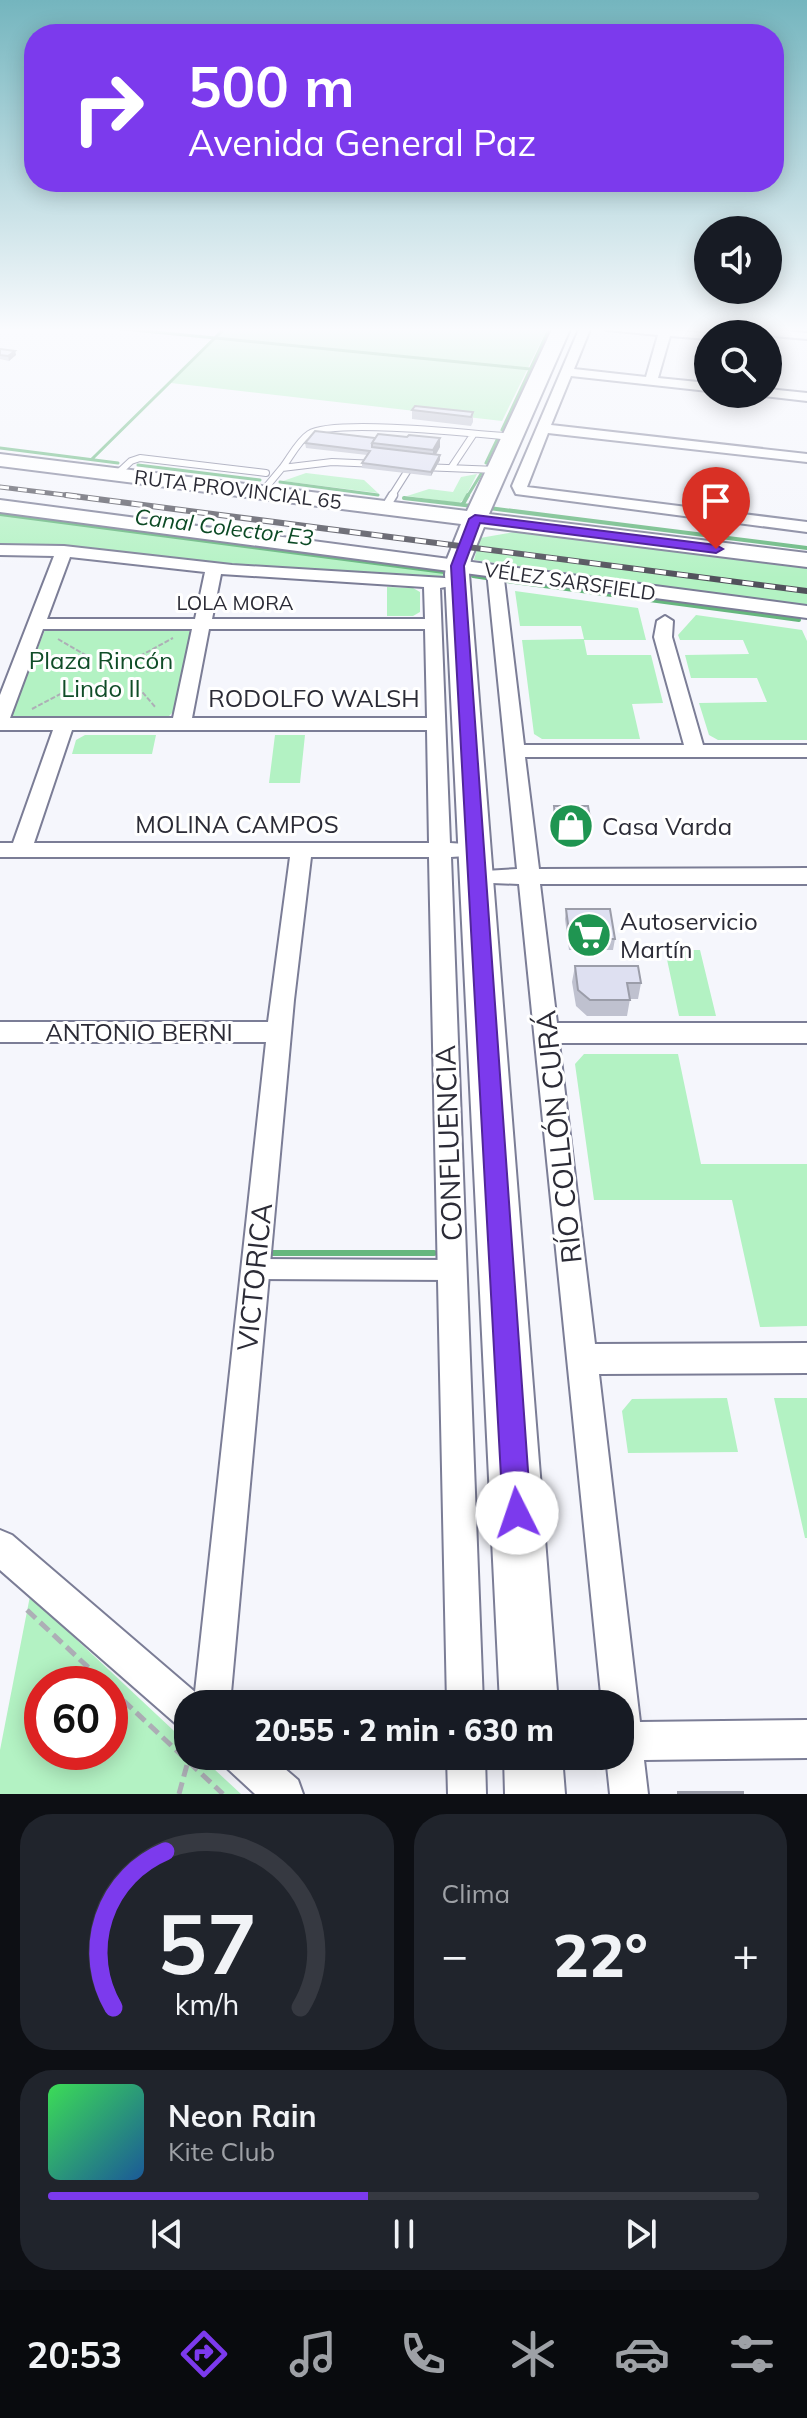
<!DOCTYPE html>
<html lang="es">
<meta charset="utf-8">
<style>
:root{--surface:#171b24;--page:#20242c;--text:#f1f3f6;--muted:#9ea1a6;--line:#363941;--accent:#7c3aed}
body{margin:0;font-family:Mulish,sans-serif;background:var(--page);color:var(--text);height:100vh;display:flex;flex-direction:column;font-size:30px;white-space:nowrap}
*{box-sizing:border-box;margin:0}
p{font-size:26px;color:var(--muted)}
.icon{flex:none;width:44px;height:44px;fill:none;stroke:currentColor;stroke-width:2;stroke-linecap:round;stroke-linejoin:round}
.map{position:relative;height:1794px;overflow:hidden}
.sheet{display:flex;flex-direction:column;gap:20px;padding:20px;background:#0d0f14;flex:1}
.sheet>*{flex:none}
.top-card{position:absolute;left:24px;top:24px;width:760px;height:168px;border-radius:32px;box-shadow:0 4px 20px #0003;background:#7c3aed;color:#fff;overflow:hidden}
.fabs{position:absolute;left:694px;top:216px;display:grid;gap:16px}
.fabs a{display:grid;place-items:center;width:88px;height:88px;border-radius:50%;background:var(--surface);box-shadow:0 4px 20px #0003;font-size:40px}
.speed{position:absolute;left:24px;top:1666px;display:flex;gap:16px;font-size:40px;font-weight:700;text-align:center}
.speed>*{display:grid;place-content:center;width:104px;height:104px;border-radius:50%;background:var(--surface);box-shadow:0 4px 20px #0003;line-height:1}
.speed .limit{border:12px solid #d22;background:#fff;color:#111}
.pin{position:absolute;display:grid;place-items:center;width:68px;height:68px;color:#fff;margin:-82px -34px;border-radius:50% 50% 50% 0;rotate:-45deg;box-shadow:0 0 8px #0007}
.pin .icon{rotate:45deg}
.me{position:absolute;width:88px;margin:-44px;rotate:356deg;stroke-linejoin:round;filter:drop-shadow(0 0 6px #0008)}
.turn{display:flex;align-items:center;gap:28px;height:168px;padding:0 32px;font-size:36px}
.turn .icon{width:104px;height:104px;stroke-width:2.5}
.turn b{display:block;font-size:56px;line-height:68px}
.big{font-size:60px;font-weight:800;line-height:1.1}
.sheet .tile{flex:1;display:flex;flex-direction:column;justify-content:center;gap:12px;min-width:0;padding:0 28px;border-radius:32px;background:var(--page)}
.sheet .dial{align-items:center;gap:0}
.dial svg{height:208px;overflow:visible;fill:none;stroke:var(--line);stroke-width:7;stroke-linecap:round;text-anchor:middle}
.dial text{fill:var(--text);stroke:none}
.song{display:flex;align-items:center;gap:24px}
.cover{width:96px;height:96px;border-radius:12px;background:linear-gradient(135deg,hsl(130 70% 55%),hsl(210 70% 35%))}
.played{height:8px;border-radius:4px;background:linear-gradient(90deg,var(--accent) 45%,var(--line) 45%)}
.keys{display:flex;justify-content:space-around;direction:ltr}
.heat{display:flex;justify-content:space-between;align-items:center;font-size:44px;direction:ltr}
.sheet .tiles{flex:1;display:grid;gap:20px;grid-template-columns:1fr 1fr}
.tile:last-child{grid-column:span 2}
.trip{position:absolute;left:174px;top:1690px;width:460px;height:80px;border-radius:32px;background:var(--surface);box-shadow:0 4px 20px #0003;font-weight:800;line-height:80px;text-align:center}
.tabs{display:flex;height:128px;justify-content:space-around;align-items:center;background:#090b0e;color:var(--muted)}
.tabs .icon{width:56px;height:56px}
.tabs .on{color:var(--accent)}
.tabs b{font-size:36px;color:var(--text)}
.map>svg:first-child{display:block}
.green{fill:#b3f2c3;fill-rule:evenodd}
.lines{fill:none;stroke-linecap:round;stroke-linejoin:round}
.stream-far2{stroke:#66b77e;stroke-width:3}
.stream-far1{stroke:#66b77e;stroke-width:4}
.stream{stroke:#66b77e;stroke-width:6}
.service-far1-casing{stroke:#7b7d96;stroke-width:8}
.service-casing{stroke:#7b7d96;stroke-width:11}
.pedestrian-casing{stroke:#7b7d96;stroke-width:4}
.minor-casing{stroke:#7b7d96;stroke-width:4}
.tertiary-casing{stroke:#7b7d96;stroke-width:4}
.primary-casing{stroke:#7b7d96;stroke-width:4}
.path-far1{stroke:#adaeb6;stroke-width:2;stroke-dasharray:5 2;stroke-linecap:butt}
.path{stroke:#adaeb6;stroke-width:5;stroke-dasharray:12 6;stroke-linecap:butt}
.service-far1{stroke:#fff;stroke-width:6}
.service{stroke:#fff;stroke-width:8}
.pedestrian{fill:#fff;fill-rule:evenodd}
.minor{fill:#fff;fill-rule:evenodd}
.tertiary{fill:#fff;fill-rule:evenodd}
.primary{fill:#fff;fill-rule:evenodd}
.rail-far1-casing{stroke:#51515b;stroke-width:5}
.rail-casing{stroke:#51515b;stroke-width:6}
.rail-far1{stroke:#fff;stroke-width:3;stroke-dasharray:9;stroke-linecap:butt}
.rail{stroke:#fff;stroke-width:4;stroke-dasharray:11;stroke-linecap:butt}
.wall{fill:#bfc1cf}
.shaded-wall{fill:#9b9da9}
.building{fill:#dee0f1;stroke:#9b9da9;stroke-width:2}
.route{fill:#7c3aed;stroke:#51269a;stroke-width:2}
.labels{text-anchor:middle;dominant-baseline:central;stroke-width:6;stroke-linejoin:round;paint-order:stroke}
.far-street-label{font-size:20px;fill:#2b2b36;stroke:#fff}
.far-water-label{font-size:22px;font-style:italic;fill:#0c4a25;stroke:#fff}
.park-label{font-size:24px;fill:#104d28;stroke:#fff}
.street-label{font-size:24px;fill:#2b2b36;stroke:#fff}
.poi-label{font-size:24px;fill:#2b2b36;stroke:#fff;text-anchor:start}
.near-street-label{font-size:28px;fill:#2b2b36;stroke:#fff}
</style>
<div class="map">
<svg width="807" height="1794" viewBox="0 0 807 1794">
<rect width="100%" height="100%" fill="#f5f6fc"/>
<path class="green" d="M227,327H548L502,421L171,383Z
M306,473L364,480L378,493L283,481Z
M477,474L465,498L459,503L407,496L429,489L453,492L461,477Z
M0,510L447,570L446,578L231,566L0,547Z
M520,531L807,567V606L474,560L480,538Z
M387,587L413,588L420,592V612L413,616H387Z
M515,591L638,608L646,640H584L587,655H651L663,703L632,704L640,739H542L534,734L522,640L584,639L581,626H520Z
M696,615L802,630L807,641V740H718L709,735L699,703L767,702L757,678H691L685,655L749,654L743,640H680L678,635Z
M182,628L191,632L175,710L169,716L21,719L11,715L45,630Z
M85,735H156L152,754H72L76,740Z
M275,735H305L300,783H269Z
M665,950H700L716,1016H679Z
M584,1054H678L701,1164H807V1326L760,1327L732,1200H594L575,1064Z
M727,1398L738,1452L628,1453L622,1411L632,1399Z
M774,1398H807V1538H805Z
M30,1596L188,1744V1756H200L241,1794H0V1750ZM42,1684H110V1752H42Z"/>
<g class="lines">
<path class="stream-far2" d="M103,327L530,369
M502,430L550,327
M0,448L118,463
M92,459L226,327
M486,463L497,440
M138,465L260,480
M280,482L378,495
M467,497L481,474"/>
<path class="stream-far1" d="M404,498L473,506
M463,504L468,495
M489,508L807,548
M0,514L444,572
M473,576L486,578
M507,581L799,620"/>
<path class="stream" d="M266,1253H434"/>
<g class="service-far1-casing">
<path id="service-far1" d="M377,464L332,462L282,468C290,458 298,441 309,434C333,418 478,434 513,437
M422,467L497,470
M451,468L473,435
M117,474L131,461L140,458L266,473
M262,492L282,468
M391,497L410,467"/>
</g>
<g class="service-casing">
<path id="service" d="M385,508L393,495"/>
</g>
<g class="pedestrian-casing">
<path id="pedestrian" d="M255,1259L452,1260L459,1263L463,1270L459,1277L452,1280L255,1279L248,1276L244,1269L248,1262Z"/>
</g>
<g class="minor-casing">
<path id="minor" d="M580,327H591L574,369L646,377L658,335L607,330L602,327H640L712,334H708V339L670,336L658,378L708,383V391L571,376L551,425L807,454V462L548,433L527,487L807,522V532L516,494L512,486Z
M702,327H740L807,333V339L708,330Z
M768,389L807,393V401L764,396L768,394Z
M0,545L64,546L232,565L445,578L453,583L451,586L440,588L450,843L481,845L485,850L481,855L451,857L483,1704H447L429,857H311L294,1000L230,1704H188V1729L175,1723L0,1570V1530L12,1535L195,1692L266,1042H0V1022H268L290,857H0V843H13L53,730H0V695L54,556L0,555ZM70,557L205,572L195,619H47ZM221,574L424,587L425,619H212ZM43,629H192L173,718H10ZM209,629H425L427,718H192ZM72,730H427L429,843H34Z
M495,566L503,571L524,745H684L654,637L657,621L665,616L673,621L672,637L703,745H807V757H525L539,869L807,868V884H540L557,1023H807V1043H559L595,1344L807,1343V1373L599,1374L640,1722L807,1720V1758L644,1760L648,1794H610L606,1756H620V1704H602L519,884L468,882L465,877L468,872L517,869L487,571Z
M222,1756H270L298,1780L303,1794H255L228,1769Z
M447,1756H485L486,1794H448Z"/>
</g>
<g class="tertiary-casing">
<path id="tertiary" d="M0,500L807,606V618L0,512Z"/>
</g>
<g class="primary-casing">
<path id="primary" d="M553,327H571L489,514L807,553V567L484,527L471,559L469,574L558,1704H500L445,574L447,559L461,524L0,466V454L467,511Z
M504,1756H562L565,1794H505Z"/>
</g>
<path class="path-far1" d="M58,639L89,657
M140,656L173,638
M138,687L156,708
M32,709L68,690"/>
<path class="path" d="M27,1610L106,1684
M110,1688L223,1794
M179,1794L188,1761"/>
<use href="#service-far1" class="service-far1"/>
<use href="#service" class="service"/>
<use href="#pedestrian" class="pedestrian"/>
<use href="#minor" class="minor"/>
<use href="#tertiary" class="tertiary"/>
<use href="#primary" class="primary"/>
<g class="rail-far1-casing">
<path id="rail-far1" d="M0,487L81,497"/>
</g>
<g class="rail-casing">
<path id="rail" d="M66,495L807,591"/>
</g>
<use href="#rail-far1" class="rail-far1"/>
<use href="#rail" class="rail"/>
</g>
<path class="wall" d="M0,349L15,351L16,355L9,361L0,359Z
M412,410L473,412V422L471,426L412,419Z
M315,431L440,447L436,455H440V460L431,476L362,468V463L367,455L306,448L305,443Z
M554,806L591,824L589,835H555L553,816Z
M566,909L615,939L613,950H569L565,919Z
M575,966L641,983L638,999H630L627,1016H587L576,1006L572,982Z"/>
<path class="shaded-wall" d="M15,351L16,355L9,361L8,356Z
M440,438V447L433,459V450Z
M440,455V460L431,476V472Z"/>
<path class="building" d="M0,349L15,351L8,356L0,355Z
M415,406L473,412L471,417L412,410Z
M315,431L375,438L372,443V447L440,455L431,472L362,463L370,451L305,443Z
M378,434L407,437L409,435L440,438L433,450L372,443Z
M554,806H588L591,824H556Z
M566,909H610L615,939H570Z
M575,966H638L641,983H627L630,1000H590L578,990Z
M678,1792H743V1794H678Z"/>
<linearGradient id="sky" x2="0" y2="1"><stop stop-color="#74b5be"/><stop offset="0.57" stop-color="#fafbfe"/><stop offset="1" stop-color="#fafbfe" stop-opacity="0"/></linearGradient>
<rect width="807" height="578" fill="url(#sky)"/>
<path class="route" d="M475,515L716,545L723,549L716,553L480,523L464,566L531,1513L527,1523L517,1527L507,1523L503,1513L451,566L469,519Z"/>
<defs>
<g id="shop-disc" transform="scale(2.3)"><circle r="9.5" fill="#1f9551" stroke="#fff"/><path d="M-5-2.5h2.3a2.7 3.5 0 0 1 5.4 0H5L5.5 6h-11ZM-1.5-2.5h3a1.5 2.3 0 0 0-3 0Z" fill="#fff"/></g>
<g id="supermarket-disc" transform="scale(2.3)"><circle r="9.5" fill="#1f9551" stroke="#fff"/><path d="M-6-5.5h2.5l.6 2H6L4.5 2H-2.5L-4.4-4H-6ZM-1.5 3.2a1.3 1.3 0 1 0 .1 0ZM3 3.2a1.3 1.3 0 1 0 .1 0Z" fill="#fff"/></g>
</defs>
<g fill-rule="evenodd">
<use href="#shop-disc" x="571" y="826"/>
<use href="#supermarket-disc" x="589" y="935"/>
</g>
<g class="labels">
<g class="far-street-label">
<text transform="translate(238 489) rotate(7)">RUTA PROVINCIAL 65</text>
<text transform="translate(570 581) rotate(8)">VÉLEZ SARSFIELD</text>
<text x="235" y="602">LOLA MORA</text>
</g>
<g class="far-water-label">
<text transform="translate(224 527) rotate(7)">Canal Colector E3</text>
</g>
<g class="park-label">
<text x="101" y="660">Plaza Rincón<tspan x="101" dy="28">Lindo II</tspan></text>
</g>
<g class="street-label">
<text x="314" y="698">RODOLFO WALSH</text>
<text x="237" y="824">MOLINA CAMPOS</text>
<text x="139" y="1032">ANTONIO BERNI</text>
</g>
<g class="poi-label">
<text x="602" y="826">Casa Varda</text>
<text x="620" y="921">Autoservicio<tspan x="620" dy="28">Martín</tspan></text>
</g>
<g class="near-street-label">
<text transform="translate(558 1137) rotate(-96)">RÍO COLLÓN CURÁ</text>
<text transform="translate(448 1143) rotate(-92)">CONFLUENCIA</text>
<text transform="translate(254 1277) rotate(-84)">VICTORICA</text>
</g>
</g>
</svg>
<div class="fabs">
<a><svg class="icon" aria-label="sound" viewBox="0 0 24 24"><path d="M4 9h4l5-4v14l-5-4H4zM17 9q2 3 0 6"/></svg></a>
<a><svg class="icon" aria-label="search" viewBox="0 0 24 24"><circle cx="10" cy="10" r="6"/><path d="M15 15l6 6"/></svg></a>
</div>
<div class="speed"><div class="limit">60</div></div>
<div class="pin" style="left:716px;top:549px;background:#d93025"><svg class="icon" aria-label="arrive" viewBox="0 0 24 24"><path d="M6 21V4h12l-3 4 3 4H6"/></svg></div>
<svg class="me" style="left:517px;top:1513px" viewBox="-20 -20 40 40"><circle r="19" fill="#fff"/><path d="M0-13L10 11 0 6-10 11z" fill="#7c3aed"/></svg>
<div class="trip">20:55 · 2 min · 630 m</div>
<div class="top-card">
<div class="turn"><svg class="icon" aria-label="right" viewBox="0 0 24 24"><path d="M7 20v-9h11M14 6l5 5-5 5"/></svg><div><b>500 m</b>Avenida General Paz</div></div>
</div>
</div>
<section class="sheet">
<div class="tiles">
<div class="tile dial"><svg viewBox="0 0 100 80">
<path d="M14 69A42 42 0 1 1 86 69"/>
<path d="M14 69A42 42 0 0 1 34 9" stroke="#7c3aed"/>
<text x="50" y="56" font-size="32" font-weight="700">57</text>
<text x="50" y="72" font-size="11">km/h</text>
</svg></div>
<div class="tile"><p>Clima</p>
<div class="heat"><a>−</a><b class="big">22°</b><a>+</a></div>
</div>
<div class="tile">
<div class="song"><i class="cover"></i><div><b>Neon Rain</b><p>Kite Club</p></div></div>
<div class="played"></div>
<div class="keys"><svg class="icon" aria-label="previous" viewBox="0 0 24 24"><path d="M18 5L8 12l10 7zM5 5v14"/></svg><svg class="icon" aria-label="pause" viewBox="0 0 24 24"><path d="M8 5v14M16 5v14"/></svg><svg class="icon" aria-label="next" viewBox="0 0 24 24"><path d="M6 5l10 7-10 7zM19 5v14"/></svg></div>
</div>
</div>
</section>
<nav class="tabs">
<b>20:53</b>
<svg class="icon on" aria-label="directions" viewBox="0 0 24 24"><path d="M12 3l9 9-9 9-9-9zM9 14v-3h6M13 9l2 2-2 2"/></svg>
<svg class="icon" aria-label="music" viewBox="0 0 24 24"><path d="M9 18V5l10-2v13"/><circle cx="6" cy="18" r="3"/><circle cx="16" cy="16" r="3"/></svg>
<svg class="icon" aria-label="phone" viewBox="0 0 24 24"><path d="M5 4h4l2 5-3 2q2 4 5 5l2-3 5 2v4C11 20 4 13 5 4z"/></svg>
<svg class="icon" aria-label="climate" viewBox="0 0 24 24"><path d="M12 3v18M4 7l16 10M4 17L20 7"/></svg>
<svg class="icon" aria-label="car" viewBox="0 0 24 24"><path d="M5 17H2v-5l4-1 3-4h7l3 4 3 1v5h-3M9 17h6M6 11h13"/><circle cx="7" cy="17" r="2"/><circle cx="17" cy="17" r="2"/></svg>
<svg class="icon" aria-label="filters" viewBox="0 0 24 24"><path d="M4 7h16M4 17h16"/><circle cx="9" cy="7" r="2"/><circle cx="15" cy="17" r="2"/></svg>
</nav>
